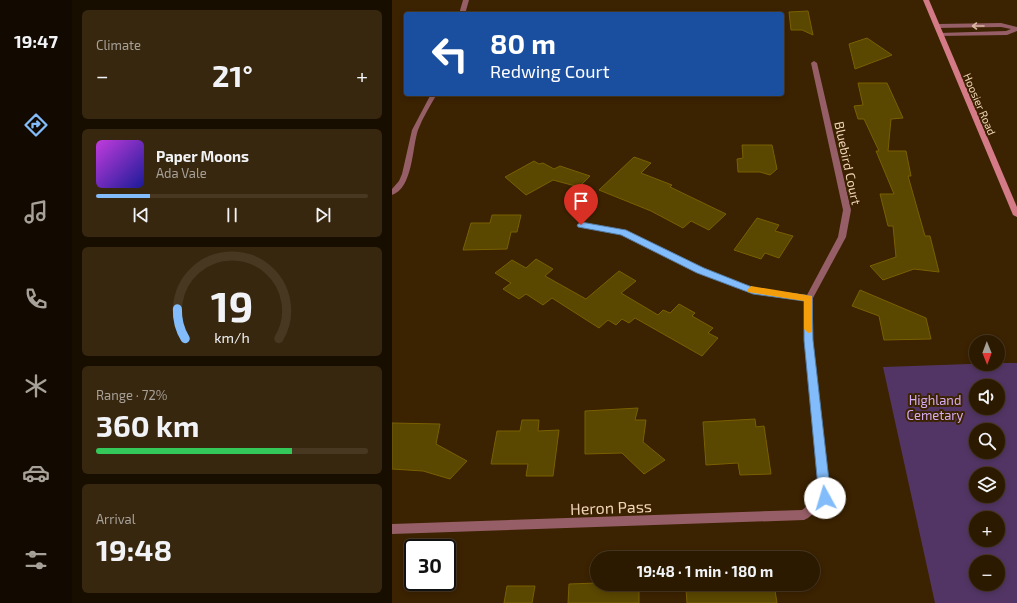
<!DOCTYPE html>
<meta charset="utf-8">
<style>
:root{--surface:#2c1a00;--page:#38270f;--text:#f1f3f6;--muted:#a6a199;--line:#483822;--accent:#82bcfa}
body{margin:0;font-family:"Exo 2",sans-serif;background:var(--page);color:var(--text);height:100vh;display:flex;flex-direction:column;font-size:15px;white-space:nowrap}
*{box-sizing:border-box;margin:0}
p{font-size:13px;color:var(--muted)}
.icon{flex:none;width:22px;height:22px;fill:none;stroke:currentColor;stroke-width:2;stroke-linecap:round;stroke-linejoin:round}
.map{position:relative;flex:1;overflow:hidden}
.side{display:flex;flex-direction:column;gap:10px;padding:10px;background:#180e00;width:320px}
.side>*{flex:none}
.banner{position:absolute;left:12px;top:12px;width:380px;height:84px;border-radius:4px;box-shadow:0 2px 6px #0003,0 0 0 1px var(--line);background:#1a4fa0;color:#fff;overflow:hidden}
.needle{width:26px;rotate:179deg}
.controls{position:absolute;left:577px;top:335px;display:grid;gap:8px}
.controls a{display:grid;place-items:center;width:36px;height:36px;border-radius:50%;background:var(--surface);box-shadow:0 2px 6px #0003,0 0 0 1px var(--line);font-size:20px}
.speed{position:absolute;left:12px;top:539px;display:flex;gap:8px;font-size:20px;font-weight:700;text-align:center}
.speed>*{display:grid;place-content:center;width:52px;height:52px;border-radius:50%;background:var(--surface);box-shadow:0 2px 6px #0003,0 0 0 1px var(--line);line-height:1}
.speed .limit{border:2px solid #111;border-radius:6px;background:#fff;color:#111}
.pin{position:absolute;display:grid;place-items:center;width:34px;height:34px;color:#fff;margin:-41px -17px;border-radius:50% 50% 50% 0;rotate:-45deg;box-shadow:0 0 4px #0007}
.pin .icon{rotate:45deg}
.me{position:absolute;width:44px;margin:-22px;rotate:354deg;stroke-linejoin:round;filter:drop-shadow(0 0 3px #0008)}
.turn{display:flex;align-items:center;gap:14px;height:84px;padding:0 20px;font-size:18px}
.turn .icon{width:52px;height:52px;stroke-width:2.5}
.turn b{display:block;font-size:28px;line-height:34px}
.big{font-size:30px;font-weight:700;line-height:1.1}
.side .tile{flex:1;display:flex;flex-direction:column;justify-content:center;gap:6px;min-width:0;padding:0 14px;border-radius:6px;background:var(--page)}
.side .dial{align-items:center;gap:0}
.dial svg{height:104px;overflow:visible;fill:none;stroke:var(--line);stroke-width:7;stroke-linecap:round;text-anchor:middle}
.dial text{fill:var(--text);stroke:none}
.song{display:flex;align-items:center;gap:12px}
.cover{width:48px;height:48px;border-radius:6px;background:linear-gradient(135deg,hsl(290 70% 55%),hsl(240 70% 35%))}
.played{height:4px;border-radius:2px;background:linear-gradient(90deg,var(--accent) 20%,var(--line) 20%)}
.keys{display:flex;justify-content:space-around;direction:ltr}
.heat{display:flex;justify-content:space-between;align-items:center;font-size:22px;direction:ltr}
.charge{height:6px;border-radius:3px;background:linear-gradient(90deg,#34c759 72%,var(--line) 0)}
.trip{position:absolute;left:198px;top:551px;width:230px;height:40px;border-radius:20px;background:var(--surface);box-shadow:0 2px 6px #0003,0 0 0 1px var(--line);font-weight:700;line-height:40px;text-align:center}
main{display:flex;flex:1;min-height:0}
.dock{display:flex;flex-direction:column;width:72px;justify-content:space-around;align-items:center;background:#120a00;color:var(--muted)}
.dock .icon{width:28px;height:28px}
.dock .on{color:var(--accent)}
.dock b{font-size:18px;color:var(--text)}
.map>svg:first-child{display:block}
.green{fill:#523564;fill-rule:evenodd}
.building{fill:#5a4700;stroke:#796000}
.lines{fill:none;stroke-linecap:round;stroke-linejoin:round}
.lane{fill:#965e66;fill-rule:evenodd}
.street{fill:#965e66;fill-rule:evenodd}
.secondary{fill:#d57b88;fill-rule:evenodd}
.oneway{stroke:#d9b6a1}
.route{fill:#82bcfa;stroke:#547aa2}
.slow{fill:#f59e0b}
.labels{text-anchor:middle;dominant-baseline:central;stroke-width:4;stroke-linejoin:round;paint-order:stroke}
.far-street-label{font-size:11px;fill:#efd4b5;stroke:#3b2200}
.street-label{font-size:13px;fill:#efd4b5;stroke:#3b2200}
.park-label{font-size:13px;fill:#d6acf3;stroke:#3b2200}
.near-street-label{font-size:16px;fill:#efd4b5;stroke:#3b2200}
</style>
<main>
<nav class="dock">
<b>19:47</b>
<svg class="icon on" aria-label="directions" viewBox="0 0 24 24"><path d="M12 3l9 9-9 9-9-9zM9 14v-3h6M13 9l2 2-2 2"/></svg>
<svg class="icon" aria-label="music" viewBox="0 0 24 24"><path d="M9 18V5l10-2v13"/><circle cx="6" cy="18" r="3"/><circle cx="16" cy="16" r="3"/></svg>
<svg class="icon" aria-label="phone" viewBox="0 0 24 24"><path d="M5 4h4l2 5-3 2q2 4 5 5l2-3 5 2v4C11 20 4 13 5 4z"/></svg>
<svg class="icon" aria-label="climate" viewBox="0 0 24 24"><path d="M12 3v18M4 7l16 10M4 17L20 7"/></svg>
<svg class="icon" aria-label="car" viewBox="0 0 24 24"><path d="M5 17H2v-5l4-1 3-4h7l3 4 3 1v5h-3M9 17h6M6 11h13"/><circle cx="7" cy="17" r="2"/><circle cx="17" cy="17" r="2"/></svg>
<svg class="icon" aria-label="filters" viewBox="0 0 24 24"><path d="M4 7h16M4 17h16"/><circle cx="9" cy="7" r="2"/><circle cx="15" cy="17" r="2"/></svg>
</nav>
<section class="side">
<div class="tile"><p>Climate</p>
<div class="heat"><a>−</a><b class="big">21°</b><a>+</a></div>
</div>
<div class="tile">
<div class="song"><i class="cover"></i><div><b>Paper Moons</b><p>Ada Vale</p></div></div>
<div class="played"></div>
<div class="keys"><svg class="icon" aria-label="previous" viewBox="0 0 24 24"><path d="M18 5L8 12l10 7zM5 5v14"/></svg><svg class="icon" aria-label="pause" viewBox="0 0 24 24"><path d="M8 5v14M16 5v14"/></svg><svg class="icon" aria-label="next" viewBox="0 0 24 24"><path d="M6 5l10 7-10 7zM19 5v14"/></svg></div>
</div>
<div class="tile dial"><svg viewBox="0 0 100 80">
<path d="M14 69A42 42 0 1 1 86 69"/>
<path d="M14 69A42 42 0 0 1 8 46" stroke="#82bcfa"/>
<text x="50" y="56" font-size="32" font-weight="700">19</text>
<text x="50" y="72" font-size="11">km/h</text>
</svg></div>
<div class="tile"><p>Range · 72%</p><b class="big">360 km</b><div class="charge"></div></div>
<div class="tile"><p>Arrival</p><b class="big">19:48</b></div>
</section>
<div class="map">
<svg width="625" height="603" viewBox="0 0 625 603">
<rect width="100%" height="100%" fill="#3b2200"/>
<path class="green" d="M606,363H625V603H543L491,367ZM584,386H606V408H584ZM584,430H606V452H584ZM584,474H606V496H584ZM584,518H606V540H584ZM584,562H606V584H584Z"/>
<path class="building" d="M416,11L421,35L410,30H399L397,12Z
M475,38L500,55L463,69L457,44Z
M466,83H495L511,118L499,119L496,151H514L519,176H516L533,236H538L547,272L522,269L491,280L478,266L504,257L501,226H496L488,194H502L484,151H487L472,119H466L462,106L471,105Z
M350,145H380L385,169L378,175L368,172H346L345,159L351,158Z
M242,157L259,163L249,173L280,185L278,187L334,214L317,230L299,221L291,228L259,211L207,190Z
M142,161L147,164L151,163L162,169L168,166L198,176L187,187L161,180L134,195L113,177Z
M100,215H129L125,232H119L115,249L71,250L79,223H98Z
M365,218L387,225L383,231L401,236L387,258L373,253L369,259L342,250Z
M144,259L161,269L153,276L194,299L227,271L244,281L229,293L266,315L271,310L278,313L287,304L303,313L300,316L321,328L316,333L326,338L310,356L243,318L237,323L230,319L224,325L216,320L207,328L160,298L151,305L134,294L127,299L111,289L119,283L103,273L120,260L134,268Z
M468,290L534,318L539,339L492,340L487,316L460,306Z
M246,408L243,420H254L251,442L273,460L252,474L230,453L193,454V411Z
M363,419L364,427L372,426L379,474L348,475L346,463L314,465L311,422Z
M130,420H147L146,431L167,430L161,476H134L136,464H99L105,431H128Z
M0,423L48,424L44,444L75,461L58,479L31,471L0,469Z
M205,583L247,584V603H176L177,584Z
M310,584H382L385,603H295L294,589Z
M115,586H143L140,603H112Z"/>
<g class="lines">
<path class="lane" d="M71,0H77L73,14H67Z
M39,94H45C38,106 31,117 26,130C20,148 21,188 0,195V189L7,181L10,174L20,130Z"/>
<path class="street" d="M609,23L625,27V31L615,35L548,36L546,35V33L614,31L619,29L609,27L545,28L542,26L545,24Z
M422,61L425,63L459,210L454,237L421,298L420,340L438,498L436,501L416,518L412,520L0,534V524L410,510L428,496L412,340L413,300L362,294L305,273L229,234L189,227L185,225L189,223L234,230L311,269L366,289L415,295L446,237L451,210L419,63Z"/>
<path class="secondary" d="M531,0H537L625,207V217L621,215Z"/>
</g>
<defs><path id="oneway-shaft" d="M-6 0H5M1.5-3L5.5 0L1.5 3" fill="none" stroke-width="1.6" stroke-linecap="round" stroke-linejoin="round"/></defs>
<use class="oneway" href="#oneway-shaft" transform="translate(586 26) rotate(180)"/>
<path class="route" d="M189,222L234,230L312,268L365,289L420,296L421,340L439,498L437,502L433,504L429,502L427,498L412,340V301L361,294L305,273L229,235L186,227L185,225Z"/>
<path class="slow" d="M359,286L420,296V332L416,333L412,329V301L356,292L355,290Z"/>
<g class="labels">
<g class="far-street-label">
<text transform="translate(588 104) rotate(67)">Hoosier Road</text>
</g>
<g class="street-label">
<text transform="translate(456 163) rotate(78)">Bluebird Court</text>
</g>
<g class="park-label">
<text x="543" y="400">Highland<tspan x="543" dy="15">Cemetary</tspan></text>
</g>
<g class="near-street-label">
<text transform="translate(219 507) rotate(-2)">Heron Pass</text>
</g>
</g>
</svg>
<div class="controls">
<a><svg class="needle" viewBox="-14 -14 28 28"><path d="M0-13l5 13h-10z" fill="#e53935"/><path d="M0 13l5-13h-10z" fill="#a6a199"/></svg></a>
<a><svg class="icon" aria-label="sound" viewBox="0 0 24 24"><path d="M4 9h4l5-4v14l-5-4H4zM17 9q2 3 0 6"/></svg></a>
<a><svg class="icon" aria-label="search" viewBox="0 0 24 24"><circle cx="10" cy="10" r="6"/><path d="M15 15l6 6"/></svg></a>
<a><svg class="icon" aria-label="layers" viewBox="0 0 24 24"><path d="M12 4l9 5-9 5-9-5zM3 14l9 5 9-5"/></svg></a>
<a>+</a>
<a>−</a>
</div>
<div class="speed"><div class="limit">30</div></div>
<div class="pin" style="left:189px;top:225px;background:#d93025"><svg class="icon" aria-label="arrive" viewBox="0 0 24 24"><path d="M6 21V4h12l-3 4 3 4H6"/></svg></div>
<svg class="me" style="left:433px;top:498px" viewBox="-20 -20 40 40"><circle r="19" fill="#fff"/><path d="M0-13L10 11 0 6-10 11z" fill="#82bcfa"/></svg>
<div class="trip">19:48 · 1 min · 180 m</div>
<div class="banner">
<div class="turn"><svg class="icon" aria-label="left" viewBox="0 0 24 24"><path d="M17 20v-9H6M10 6l-5 5 5 5"/></svg><div><b>80 m</b>Redwing Court</div></div>
</div>
</div>
</main>
